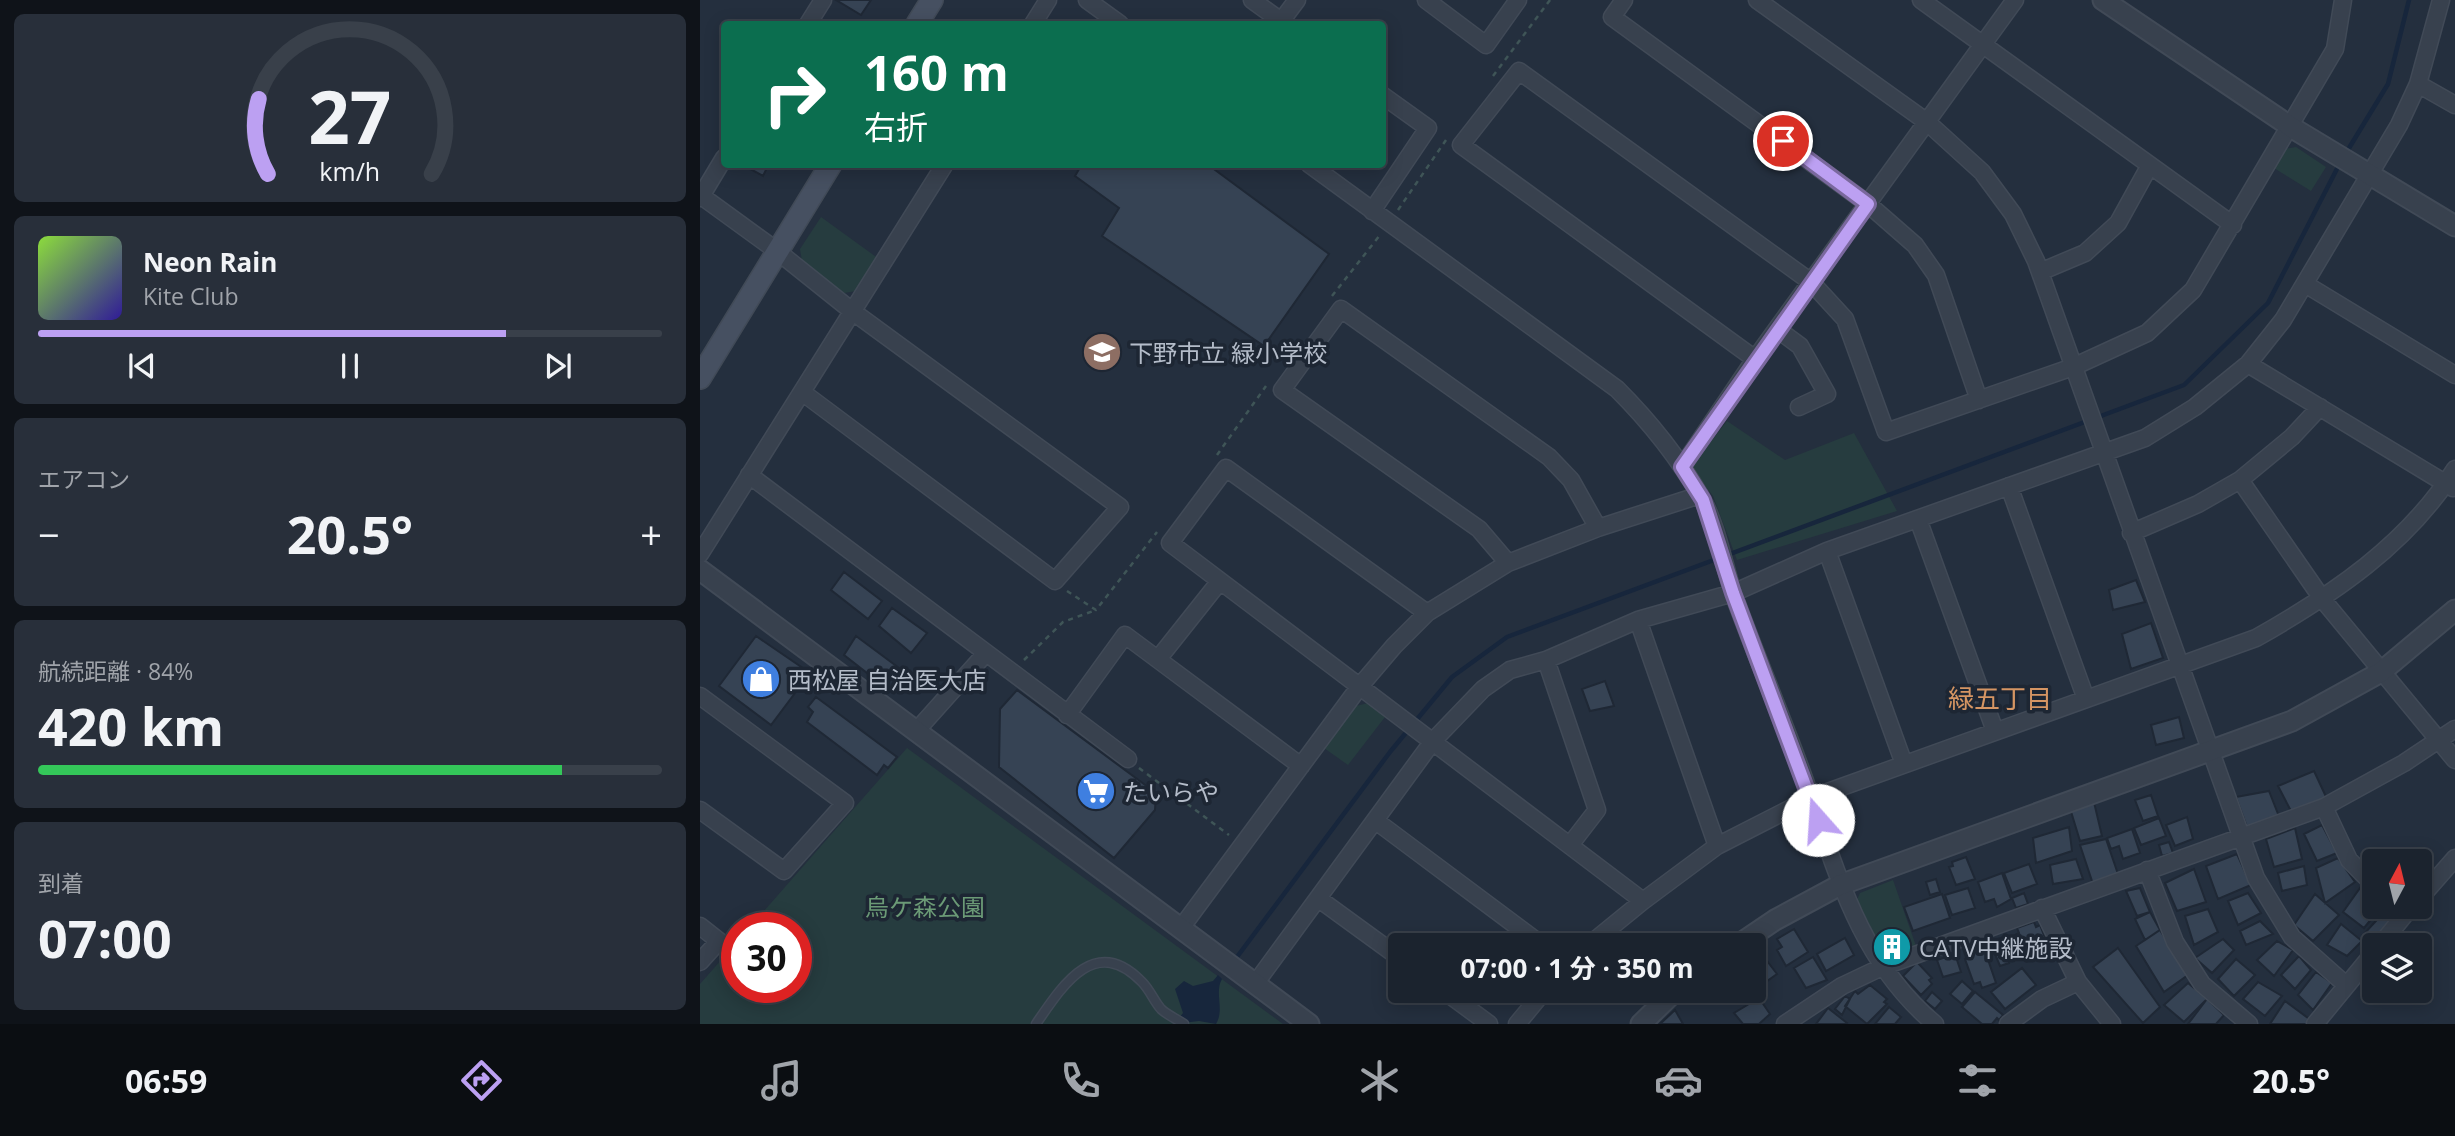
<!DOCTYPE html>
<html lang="ja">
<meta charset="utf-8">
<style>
:root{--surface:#1b232e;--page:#282f3a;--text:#f1f3f6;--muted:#a0a4aa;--line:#39404a;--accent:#bca0f2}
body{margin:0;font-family:"Open Sans","Noto Sans JP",sans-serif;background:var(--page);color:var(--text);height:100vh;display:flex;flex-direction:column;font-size:26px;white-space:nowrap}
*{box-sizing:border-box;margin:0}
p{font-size:23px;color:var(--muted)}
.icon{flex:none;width:38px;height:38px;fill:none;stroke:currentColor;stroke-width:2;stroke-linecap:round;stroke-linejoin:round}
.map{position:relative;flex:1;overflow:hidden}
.side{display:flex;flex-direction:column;gap:14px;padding:14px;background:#0f1319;width:700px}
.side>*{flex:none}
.guide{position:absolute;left:21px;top:21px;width:665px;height:147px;border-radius:7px;box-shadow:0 4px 18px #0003,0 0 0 2px var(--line);background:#0b6e4f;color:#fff;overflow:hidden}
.needle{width:46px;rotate:7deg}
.tools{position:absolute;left:1662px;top:849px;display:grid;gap:14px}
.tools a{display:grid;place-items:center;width:70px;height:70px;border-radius:7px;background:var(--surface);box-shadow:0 4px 18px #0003,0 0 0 2px var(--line);font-size:35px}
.speed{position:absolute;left:21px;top:912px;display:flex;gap:14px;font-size:35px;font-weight:700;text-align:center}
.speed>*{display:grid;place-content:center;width:91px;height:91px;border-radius:50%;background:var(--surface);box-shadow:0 4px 18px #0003,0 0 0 2px var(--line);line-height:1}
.speed .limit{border:10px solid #d22;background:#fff;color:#111}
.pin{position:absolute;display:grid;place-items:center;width:60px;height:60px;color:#fff;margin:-30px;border:4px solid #fff;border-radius:50%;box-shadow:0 2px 7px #0007}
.me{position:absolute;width:77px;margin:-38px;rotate:341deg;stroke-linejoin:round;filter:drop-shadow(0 0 5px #0008)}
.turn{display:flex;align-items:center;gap:24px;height:147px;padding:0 28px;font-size:32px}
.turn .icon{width:91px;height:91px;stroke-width:2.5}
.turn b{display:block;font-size:49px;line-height:60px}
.big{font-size:52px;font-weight:700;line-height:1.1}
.side .tile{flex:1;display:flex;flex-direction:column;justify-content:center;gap:10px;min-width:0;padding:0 24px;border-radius:10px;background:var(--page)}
.side .dial{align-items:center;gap:0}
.dial svg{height:182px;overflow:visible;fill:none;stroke:var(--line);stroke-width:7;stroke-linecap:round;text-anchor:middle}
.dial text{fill:var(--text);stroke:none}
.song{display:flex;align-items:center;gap:21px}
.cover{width:84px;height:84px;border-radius:10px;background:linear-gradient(135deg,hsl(90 70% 55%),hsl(250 70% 35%))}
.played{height:7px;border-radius:4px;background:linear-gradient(90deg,var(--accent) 75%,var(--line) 75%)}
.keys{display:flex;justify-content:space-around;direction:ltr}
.heat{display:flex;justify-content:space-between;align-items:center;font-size:38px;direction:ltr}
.charge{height:10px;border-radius:5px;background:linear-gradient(90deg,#34c759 84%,var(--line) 0)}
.trip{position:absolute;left:688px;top:933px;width:378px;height:70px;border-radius:7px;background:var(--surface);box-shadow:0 4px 18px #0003,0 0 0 2px var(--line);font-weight:700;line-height:70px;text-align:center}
.dock{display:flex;height:112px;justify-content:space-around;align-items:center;background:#0b0e12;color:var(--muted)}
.dock .icon{width:49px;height:49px}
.dock .current{color:var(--accent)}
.dock b{font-size:32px;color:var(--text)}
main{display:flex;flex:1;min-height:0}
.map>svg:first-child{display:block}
.green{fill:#263c3f}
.water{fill:#17263c}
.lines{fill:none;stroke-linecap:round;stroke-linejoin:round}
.stream{stroke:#17263c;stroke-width:4.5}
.building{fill:#364354;stroke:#1f2835;stroke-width:2}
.service-casing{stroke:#414a57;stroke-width:11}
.minor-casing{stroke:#414a57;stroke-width:19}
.tertiary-casing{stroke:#414a57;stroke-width:23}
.secondary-casing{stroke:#414a57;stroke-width:24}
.path{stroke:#3f5557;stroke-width:2.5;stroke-dasharray:5 5;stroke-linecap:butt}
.service{stroke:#38414e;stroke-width:8}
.minor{stroke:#38414e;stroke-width:16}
.tertiary{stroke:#38414e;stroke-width:19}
.secondary{stroke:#465061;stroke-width:21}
.route-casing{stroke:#7a689d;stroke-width:18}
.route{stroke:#bca0f2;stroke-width:12}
.labels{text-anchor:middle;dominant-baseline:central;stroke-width:7;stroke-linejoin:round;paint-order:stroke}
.poi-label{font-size:24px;fill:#b4bcc9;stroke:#1d2633;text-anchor:start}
.park-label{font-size:24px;fill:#6b9a76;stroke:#1d2633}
.neighbourhood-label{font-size:26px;fill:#d59563;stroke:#1d2633}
</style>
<main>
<section class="side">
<div class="tile dial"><svg viewBox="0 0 100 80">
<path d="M14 69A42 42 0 1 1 86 69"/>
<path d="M14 69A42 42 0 0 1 10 36" stroke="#bca0f2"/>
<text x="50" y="56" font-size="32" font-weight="700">27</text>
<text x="50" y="72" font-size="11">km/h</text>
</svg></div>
<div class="tile">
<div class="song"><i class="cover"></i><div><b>Neon Rain</b><p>Kite Club</p></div></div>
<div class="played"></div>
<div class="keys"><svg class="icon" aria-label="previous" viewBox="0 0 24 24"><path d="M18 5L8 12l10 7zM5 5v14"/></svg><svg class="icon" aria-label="pause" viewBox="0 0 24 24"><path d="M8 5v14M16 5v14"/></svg><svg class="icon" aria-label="next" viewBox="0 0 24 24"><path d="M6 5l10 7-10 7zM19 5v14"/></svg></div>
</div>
<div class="tile"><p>エアコン</p>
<div class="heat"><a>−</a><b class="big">20.5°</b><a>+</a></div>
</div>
<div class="tile"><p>航続距離 · 84%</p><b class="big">420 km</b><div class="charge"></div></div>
<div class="tile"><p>到着</p><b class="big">07:00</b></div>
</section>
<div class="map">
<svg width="1755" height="1024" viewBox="0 0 1755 1024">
<rect width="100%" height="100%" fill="#242f3e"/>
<path class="green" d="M1596,147L1626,167L1611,191L1574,168L1584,149Z
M121,217L179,259L156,291L144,293L102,261L100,249Z
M1027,421L1085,460L1154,433L1197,511L1037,560L1013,496L991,467Z
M668,703L685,717L648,765L624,748L656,706Z
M207,748L583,1024H0V984L37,942V987H96V928L50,927Z
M1193,880L1216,946L1193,955L1181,952L1155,904L1160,893Z"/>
<path class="water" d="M518,975L522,979C514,993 525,1009 516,1024L499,1021L474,1024L483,1013L475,989L484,981L493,986L513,981Z"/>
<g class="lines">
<path class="stream" d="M1646,153L1688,84L1709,0
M534,961L690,752L752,677L807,637L1484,385L1568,303L1640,163"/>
</g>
<path class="building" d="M136,0H171L161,15Z
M41,164H69L63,176Z
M382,164H507L629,254L564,346L402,236L419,208L375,176Z
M144,572L182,601L168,619L131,590Z
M1436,580L1445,602L1413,610L1409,590Z
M192,608L227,633L211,653L179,626Z
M1451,623L1463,658L1431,669L1422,634Z
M56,636L110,673L71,725L19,686Z
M156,636L199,668L185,687L144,655Z
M905,681L914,706L890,711L882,689Z
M317,690L456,793L455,810L414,858L299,767L300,709Z
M116,697L197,757L188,768L184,765L177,775L107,722L113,712L108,707Z
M1479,717L1484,738L1456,745L1451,725Z
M1614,771L1628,801L1592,813L1578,786Z
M1569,791L1580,819L1547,827L1536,797Z
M1451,795L1458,816L1443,821L1435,800Z
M1393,798L1402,836L1380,841L1369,805Z
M1487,817L1493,839L1475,846L1466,825Z
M1459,818L1466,836L1441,845L1434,828Z
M1622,825L1637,853L1617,861L1604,834Z
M1369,827L1372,851L1336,863L1333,838Z
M1595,828L1602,859L1574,867L1566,839Z
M1432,829L1440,853L1423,859L1419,846L1411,849L1407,838Z
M1406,839L1419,877L1393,884L1380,845Z
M1469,842L1473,853L1462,856L1459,845Z
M1537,854L1551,885L1518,899L1506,866Z
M1266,857L1275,879L1256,885L1249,867L1253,866L1252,862Z
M1638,858L1655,882L1625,903L1616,868Z
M1376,859L1383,879L1353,884L1350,865Z
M1329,864L1337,884L1312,893L1304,873Z
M1604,866L1607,885L1582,891L1578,873Z
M1494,869L1506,902L1477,911L1465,883Z
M1302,873L1311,899L1297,907L1294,899L1285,902L1278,882Z
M1236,879L1240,892L1230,895L1226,882Z
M1268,888L1275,908L1252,915L1245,895Z
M1440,888L1450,912L1437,916L1426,891Z
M1660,888L1675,899V906H1682L1664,928L1643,912Z
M1324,893L1328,904L1316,908L1312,898Z
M1548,893L1561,913L1538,925L1528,901Z
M1242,894L1250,918L1213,931L1204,907Z
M1615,894L1639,915L1613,941L1594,925Z
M1508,909L1518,932L1494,945L1485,916Z
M1685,911L1695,917L1674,945L1663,935Z
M1450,912L1460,930L1445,940L1435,919Z
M1560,921L1573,934L1546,945L1540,931Z
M1334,922L1336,927L1340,925L1348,946L1317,956L1311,937L1319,933L1317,928Z
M1641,924L1662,941L1647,956L1627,945Z
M1094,929L1108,952L1086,966L1077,950L1082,947L1077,939Z
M1460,930L1488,975L1464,992L1436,946Z
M1303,937L1313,956L1308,960L1309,963L1300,966L1290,942Z
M1145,938L1154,955L1126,971L1117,954Z
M1523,939L1534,950L1512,973L1495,958Z
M1577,941L1593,950L1574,976L1557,960Z
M1284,948L1296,983L1282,988L1280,982L1274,984L1265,959L1271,957L1270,953Z
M1418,948L1460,1007L1443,1023L1393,967Z
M1061,953L1077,974L1060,986L1054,978V958Z
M1255,954L1261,972L1243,977L1237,960Z
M1599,956L1611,970L1595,989L1581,975Z
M1113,957L1127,980L1106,988L1094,968Z
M1536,959L1555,975L1534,996L1518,979Z
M1217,962L1232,978L1229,980L1232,984L1221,995L1203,976Z
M1322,968L1336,985L1305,1009L1291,992Z
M1616,972L1632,983L1613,1010L1598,995Z
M1262,981L1273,991L1262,1004L1250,994Z
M1558,982L1582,996L1565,1016L1543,999Z
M1488,983L1507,999L1484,1022L1464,1005Z
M1170,985L1187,999L1184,1002L1187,1004L1167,1024L1145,1006L1155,991L1158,994Z
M1232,992L1242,1001L1235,1009L1225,1001Z
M1275,992L1303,1015L1299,1020L1297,1018L1292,1024H1282L1262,1007Z
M1145,996L1150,999L1142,1015L1135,1009Z
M1059,998L1070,1014L1059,1024H1043L1034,1013Z
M1507,999L1524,1015L1516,1024H1488Z
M1585,1001L1612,1021L1609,1024H1570Z
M1189,1007L1201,1017L1195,1024H1175Z
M1128,1008L1147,1023L1146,1024H1116Z
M975,1010L983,1024H960Z"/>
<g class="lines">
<g class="service-casing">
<path id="service" d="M336,1024C362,986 395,933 442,982C450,990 454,1001 461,1009C467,1015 477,1019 484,1024"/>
</g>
<g class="minor-casing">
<path id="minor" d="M387,0L420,24
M552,0L585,24
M726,0L786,45L818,0
M924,0L912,17L1168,204L1215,245L1236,275L1279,400
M1057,0L1227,122L1282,172L1313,214L1336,261L1556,878L1592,937L1646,985
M1221,0L1533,225
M108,24L123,0
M333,24L348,0
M579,24L597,0
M1718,84L1755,105
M609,164L917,389C950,422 978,457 1001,497C1017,525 1023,562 1033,593C1058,662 1088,730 1112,801C1140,884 1165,966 1235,1024
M0,195L77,251L152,311L420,507L355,581L102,392
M0,198L24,158
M672,211L728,128L682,95
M1340,272L1385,253L1418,223L1450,165
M1605,284L1755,375
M1077,329L1100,346L1127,394L1099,407
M1055,359L761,145L819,71L1111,282L1145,319L1186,432L1373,367L1447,333L1493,290L1635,49L1643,0
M1548,364L1753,488
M1620,407L1592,437L1540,480L1623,600L1755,760
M982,467L1055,359L1315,0
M49,475L428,759
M1309,486L1386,699
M1218,519L1295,731
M898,528L1000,495
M1431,533L1498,504L1540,480
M1127,551L1204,764
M0,554L245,164
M727,613L526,468L470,543L943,901
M938,620L1017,846
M458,659L520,581
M846,660L897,810L870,845
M0,696L145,803L84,871L0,810
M367,715L425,635L601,766
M218,729L286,653
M1624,807L1649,860L1675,886
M676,821L842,945
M1447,870L1475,942L1502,984L1549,1024
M1720,898L1755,858
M619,899L700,958
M1342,908L1378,982L1412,1024
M0,926L19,941L0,962
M481,928L660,686L694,646L727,613L808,563L779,529L582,390L641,309L849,457L871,480L898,528L808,563
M889,945L943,901L1017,846L1111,798L1556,638C1632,595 1707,545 1755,469
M1680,945L1712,906
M555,984L733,741L783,689L810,670L846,660L938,620L1033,593L1127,551L1445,438L1495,407L1548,364L1583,320L1699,125L1718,84L1741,0
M743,990L789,1024
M817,1024L845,990
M1085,1024L1142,986L1182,967L1624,807L1704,763L1755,729
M1308,1024L1342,999L1378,982
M1615,1024L1675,951"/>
</g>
<g class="tertiary-casing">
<path id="tertiary" d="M1403,0L1591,127L1755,226
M0,570L609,1024
M1038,945L1075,920L1140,885L1592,721L1681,672L1755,610
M941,1024L976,990"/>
</g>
<g class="secondary-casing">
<path id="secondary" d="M217,24L232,0
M0,378L131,164"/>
</g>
<path class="path" d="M793,76L850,0
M698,210L746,140
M632,296L680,235
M517,455L566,386
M367,591L396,610L457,532
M324,660L363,622L396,610
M439,768L529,835"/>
<use href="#service" class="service"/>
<use href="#minor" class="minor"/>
<use href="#tertiary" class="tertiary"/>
<use href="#secondary" class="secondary"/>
</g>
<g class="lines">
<g class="route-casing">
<path id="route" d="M1083,141L1168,204L982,467L1003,500L1033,593L1118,820"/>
</g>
<use href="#route" class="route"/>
</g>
<defs>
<g id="school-disc" transform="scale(2.0125)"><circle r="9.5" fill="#8d6e63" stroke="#1d2633"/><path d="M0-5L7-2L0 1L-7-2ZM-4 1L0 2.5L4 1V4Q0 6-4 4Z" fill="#fff"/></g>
<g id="shop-disc" transform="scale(2.0125)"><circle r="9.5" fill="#3f7fe0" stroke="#1d2633"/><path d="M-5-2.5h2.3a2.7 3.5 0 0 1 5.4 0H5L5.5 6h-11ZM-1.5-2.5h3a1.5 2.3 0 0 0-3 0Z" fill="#fff"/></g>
<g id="supermarket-disc" transform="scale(2.0125)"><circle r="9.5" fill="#3f7fe0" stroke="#1d2633"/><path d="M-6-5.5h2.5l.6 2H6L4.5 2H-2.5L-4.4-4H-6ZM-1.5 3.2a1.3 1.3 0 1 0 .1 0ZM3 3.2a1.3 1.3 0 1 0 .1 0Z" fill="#fff"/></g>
<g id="building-disc" transform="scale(2.0125)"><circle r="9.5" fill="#0f9aa8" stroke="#1d2633"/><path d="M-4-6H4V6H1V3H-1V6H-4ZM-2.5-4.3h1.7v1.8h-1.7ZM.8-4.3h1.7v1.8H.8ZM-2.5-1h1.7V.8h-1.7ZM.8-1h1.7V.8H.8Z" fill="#fff"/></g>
</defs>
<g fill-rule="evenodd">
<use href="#school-disc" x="402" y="352"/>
<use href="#shop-disc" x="61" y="679"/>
<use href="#supermarket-disc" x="396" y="791"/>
<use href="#building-disc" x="1192" y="947"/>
</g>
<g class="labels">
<g class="poi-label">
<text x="429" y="352">下野市立 緑小学校</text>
<text x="88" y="679">西松屋 自治医大店</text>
<text x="423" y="791">たいらや</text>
<text x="1219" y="947">CATV中継施設</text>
</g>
<g class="park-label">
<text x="225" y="906">烏ケ森公園</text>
</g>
<g class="neighbourhood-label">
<text x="1300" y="698">緑五丁目</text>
</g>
</g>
</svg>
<div class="tools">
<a><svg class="needle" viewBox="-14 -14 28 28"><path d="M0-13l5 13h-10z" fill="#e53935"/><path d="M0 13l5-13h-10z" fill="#a0a4aa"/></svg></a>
<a><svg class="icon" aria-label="layers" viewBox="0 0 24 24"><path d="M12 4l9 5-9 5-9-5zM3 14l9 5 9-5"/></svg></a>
</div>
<div class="speed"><div class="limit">30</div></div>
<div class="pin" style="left:1083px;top:141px;background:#d93025"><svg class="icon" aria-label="arrive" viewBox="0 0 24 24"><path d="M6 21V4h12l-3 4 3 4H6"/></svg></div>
<svg class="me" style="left:1118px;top:820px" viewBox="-20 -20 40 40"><circle r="19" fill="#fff"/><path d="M0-13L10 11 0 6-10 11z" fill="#bca0f2"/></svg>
<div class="trip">07:00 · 1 分 · 350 m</div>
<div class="guide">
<div class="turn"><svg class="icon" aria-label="right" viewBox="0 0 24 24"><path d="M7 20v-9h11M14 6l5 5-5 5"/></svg><div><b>160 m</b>右折</div></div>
</div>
</div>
</main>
<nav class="dock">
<b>06:59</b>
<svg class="icon current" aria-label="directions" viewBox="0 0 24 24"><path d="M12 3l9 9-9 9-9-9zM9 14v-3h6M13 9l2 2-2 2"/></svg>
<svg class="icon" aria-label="music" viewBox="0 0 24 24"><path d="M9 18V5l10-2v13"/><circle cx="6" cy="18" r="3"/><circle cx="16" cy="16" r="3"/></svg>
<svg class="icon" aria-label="phone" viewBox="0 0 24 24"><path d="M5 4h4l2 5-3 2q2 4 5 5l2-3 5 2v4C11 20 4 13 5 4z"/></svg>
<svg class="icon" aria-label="climate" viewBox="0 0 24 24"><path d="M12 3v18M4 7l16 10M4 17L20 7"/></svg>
<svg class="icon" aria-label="car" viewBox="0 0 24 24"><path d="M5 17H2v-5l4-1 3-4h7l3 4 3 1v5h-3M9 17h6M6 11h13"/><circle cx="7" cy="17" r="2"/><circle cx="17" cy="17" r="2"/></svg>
<svg class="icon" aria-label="filters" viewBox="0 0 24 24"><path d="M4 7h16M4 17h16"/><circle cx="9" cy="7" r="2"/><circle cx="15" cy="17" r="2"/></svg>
<b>20.5°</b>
</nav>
